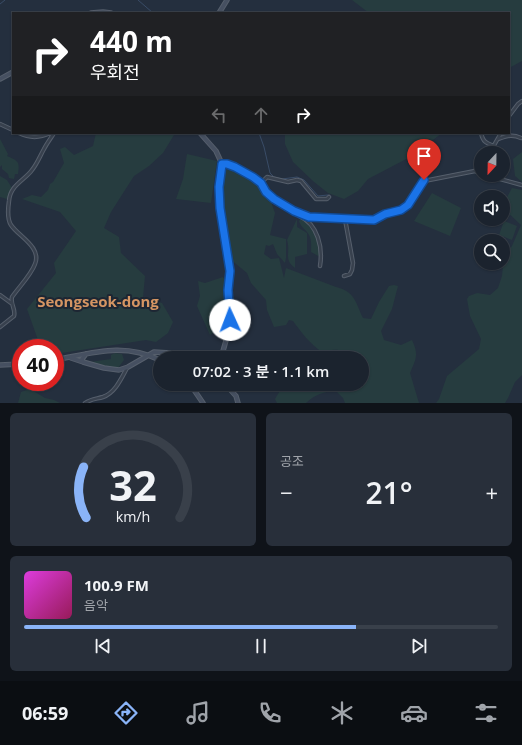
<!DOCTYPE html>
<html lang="ko">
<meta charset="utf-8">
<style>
:root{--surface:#1b232e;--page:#282f3a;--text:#f1f3f6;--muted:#a0a4aa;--line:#39404a;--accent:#8ab4f8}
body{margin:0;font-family:"Open Sans","Noto Sans KR",sans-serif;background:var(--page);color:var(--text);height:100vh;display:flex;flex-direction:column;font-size:15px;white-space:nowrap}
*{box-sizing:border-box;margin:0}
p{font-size:13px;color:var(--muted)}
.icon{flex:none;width:22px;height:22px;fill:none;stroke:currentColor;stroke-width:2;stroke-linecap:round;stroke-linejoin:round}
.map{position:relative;height:403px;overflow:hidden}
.sheet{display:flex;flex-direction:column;gap:10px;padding:10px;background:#0f1319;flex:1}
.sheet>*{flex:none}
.banner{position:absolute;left:12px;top:12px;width:498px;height:122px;border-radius:0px;box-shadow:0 1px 3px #0004,0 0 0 1px var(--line);background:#202124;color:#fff;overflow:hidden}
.needle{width:26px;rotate:202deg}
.tools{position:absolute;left:474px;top:146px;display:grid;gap:8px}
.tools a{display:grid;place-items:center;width:36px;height:36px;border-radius:50%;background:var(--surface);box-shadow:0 1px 3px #0004,0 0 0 1px var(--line);font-size:20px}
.speed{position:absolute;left:12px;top:339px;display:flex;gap:8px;font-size:20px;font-weight:700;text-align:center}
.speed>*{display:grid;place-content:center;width:52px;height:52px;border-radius:50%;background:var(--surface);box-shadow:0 1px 3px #0004,0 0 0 1px var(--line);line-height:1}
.speed .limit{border:6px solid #d22;background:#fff;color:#111}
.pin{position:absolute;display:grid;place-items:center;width:34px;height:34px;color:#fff;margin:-41px -17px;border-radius:50% 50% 50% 0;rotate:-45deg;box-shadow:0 0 4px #0007}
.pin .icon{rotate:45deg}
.me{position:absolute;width:44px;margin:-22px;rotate:358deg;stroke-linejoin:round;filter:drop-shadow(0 0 3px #0008)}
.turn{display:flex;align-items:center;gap:14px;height:84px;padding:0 12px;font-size:18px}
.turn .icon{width:52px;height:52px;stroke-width:2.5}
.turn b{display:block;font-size:28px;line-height:34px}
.lanes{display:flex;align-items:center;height:38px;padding:0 12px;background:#0003;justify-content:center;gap:20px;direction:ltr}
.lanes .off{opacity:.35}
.big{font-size:30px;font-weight:600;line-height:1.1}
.sheet .card{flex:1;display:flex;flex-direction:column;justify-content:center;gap:6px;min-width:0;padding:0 14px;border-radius:6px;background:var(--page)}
.sheet .dial{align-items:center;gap:0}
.dial svg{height:104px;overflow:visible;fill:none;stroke:var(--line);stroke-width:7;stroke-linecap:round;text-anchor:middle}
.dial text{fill:var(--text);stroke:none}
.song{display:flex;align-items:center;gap:12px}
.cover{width:48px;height:48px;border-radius:6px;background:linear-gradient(135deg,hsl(300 70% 55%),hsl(330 70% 35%))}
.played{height:4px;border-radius:2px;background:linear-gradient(90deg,var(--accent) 70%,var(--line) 70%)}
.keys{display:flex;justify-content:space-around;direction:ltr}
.heat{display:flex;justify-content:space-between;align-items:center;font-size:22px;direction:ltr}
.sheet .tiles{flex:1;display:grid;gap:10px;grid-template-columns:1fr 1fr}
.card:last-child{grid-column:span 2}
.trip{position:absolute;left:153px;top:351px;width:216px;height:40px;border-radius:20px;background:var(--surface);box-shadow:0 1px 3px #0004,0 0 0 1px var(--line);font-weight:600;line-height:40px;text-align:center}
.dock{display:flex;height:64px;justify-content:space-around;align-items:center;background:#0b0e12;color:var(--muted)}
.dock .icon{width:28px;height:28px}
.dock .current{color:var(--accent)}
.dock b{font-size:18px;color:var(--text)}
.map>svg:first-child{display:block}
.green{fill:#263c3f}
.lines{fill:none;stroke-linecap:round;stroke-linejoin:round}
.stream{stroke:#394c67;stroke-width:1}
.street-casing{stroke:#565f6c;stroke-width:4.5}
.secondary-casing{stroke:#565f6c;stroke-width:5.5}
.street{stroke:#38414e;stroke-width:2.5}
.secondary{stroke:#465061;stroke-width:3.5}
.route-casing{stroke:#114b97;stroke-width:10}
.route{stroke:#1a73e8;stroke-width:7}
.labels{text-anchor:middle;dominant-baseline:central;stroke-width:4;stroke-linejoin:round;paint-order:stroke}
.quarter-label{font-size:15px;font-weight:bold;fill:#d59563;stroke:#1d2633}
</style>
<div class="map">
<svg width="522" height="403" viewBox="0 0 522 403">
<rect width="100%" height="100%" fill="#242f3e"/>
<path class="green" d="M352,0H522V61L509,68V13H369Z
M96,133H174V135L163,153L149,166L134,176L111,212L104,228L119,237L121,253L145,276L143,298L162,303L173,322L168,333L156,342L146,340L55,354V348H39L38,340L27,309L56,273L54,263L76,231L60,212L22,199L32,195L41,197L48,190L50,184L53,182L64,163L60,149L65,147L74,155L93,146Z
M285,133H442L412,156L368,179L358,191L344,199L328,193L313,181L293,162L285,144Z
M0,139L8,154L7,156C18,161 20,161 18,174H15L14,179L9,178L8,174L2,169V165L0,167Z
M522,152V182L515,176L513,159Z
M187,154L217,161L211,203L176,199L183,179Z
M227,169H233L251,178L270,199L275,213L270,235L286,239V258L285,263L277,254L273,244L269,246L266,245L264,254L271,259L279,258L284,278L286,268L336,287C355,292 355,301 363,318L371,319L379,302L389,286L394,285L398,286L392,309L381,331L384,340L401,345L412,340C419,355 416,359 410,373L419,403H345L343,398L336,391C325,391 314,395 306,403H277L275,399L284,384H362V358H344V352C337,348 330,350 322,352C310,344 301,332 293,321L289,320L286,325L274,327L267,310L266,300L251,283L247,273L230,259C227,241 215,182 227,169Z
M0,176L7,180L12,188L7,199L0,197Z
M512,188L522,190V375L515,382L508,398L505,403H436L439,399L447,376L479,349L481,339L470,316L467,299L469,296L477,293L490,295L498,288L502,276L504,256L512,246L521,225L505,210L506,199Z
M432,193L461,208L450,236L414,221Z
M302,217C314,229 320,240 320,257L311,252C311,247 312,240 309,235C306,229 301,228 299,221Z
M297,219V227L307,233V254L295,257V268C283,259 291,253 287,240Z
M504,221L517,226L512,240L499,235Z
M223,277C230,285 225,318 220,327C218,330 213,333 210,335L197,306L200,296L198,281L205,283Z
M115,353L122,354L124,360L118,368L104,366L90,362L111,359V355Z
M30,389L45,398L54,400L60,403H18L21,392Z"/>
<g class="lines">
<path class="stream" d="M138,0L153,13
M0,4L5,0
M259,133L264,147L270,173L274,177L282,179L297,177L304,180L318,196L328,195"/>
<g class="street-casing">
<path id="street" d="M509,116L518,104L522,101
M0,124L13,130
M19,133C29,138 40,138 50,133
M481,133C483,142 486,143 494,146
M498,139C507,136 512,134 521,138
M492,153L493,147L501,133
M222,164L235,167L253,177L261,183L266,192L274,199L294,211L309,217L374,220L385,215L401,210L408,205L424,181L475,171L481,174
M475,171L476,169L481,167
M485,175L522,185
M261,183L267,177L288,182L297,180L301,181L316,199H327L329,197
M299,216C318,224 323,248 320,266
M344,276L350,274L352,270L353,263L345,219
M0,295L11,303
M0,327L14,316C16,309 10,304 12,297C19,287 31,275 35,264C42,247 18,236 11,225C7,219 8,208 9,201C10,185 25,180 32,170C37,164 40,156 44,149C47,143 51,138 54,133
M85,403C91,399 96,399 103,397C115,393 121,379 127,368"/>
</g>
<g class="secondary-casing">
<path id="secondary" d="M91,13L103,12L111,13
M219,13L227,0
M0,79L13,72
M200,133L216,151L222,164L219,187L220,208L230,271L228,290L230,321L227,337L221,358
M71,358L83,362L82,359L86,354
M55,360C93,353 123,342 160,360
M83,362L104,368L119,370L128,367L154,352L170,353L184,358
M0,365L21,364
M190,384L203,403
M225,384L236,396L238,403"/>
</g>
<use href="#street" class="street"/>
<use href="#secondary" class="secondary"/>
</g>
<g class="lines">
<g class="route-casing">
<path id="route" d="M230,320L228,290L230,271L220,208L219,187L222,164H227L235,167L253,177L261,183L266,192L274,199L294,211L309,217L374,220L385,214L401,210L408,205L424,180"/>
</g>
<use href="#route" class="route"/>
</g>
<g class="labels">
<g class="quarter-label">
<text x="98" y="301">Seongseok-dong</text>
</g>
</g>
</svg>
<div class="tools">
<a><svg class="needle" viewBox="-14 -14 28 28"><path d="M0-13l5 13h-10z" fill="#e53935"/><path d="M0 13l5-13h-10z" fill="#a0a4aa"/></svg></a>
<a><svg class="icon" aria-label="sound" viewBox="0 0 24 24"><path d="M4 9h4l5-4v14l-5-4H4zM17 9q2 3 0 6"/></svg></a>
<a><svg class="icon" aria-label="search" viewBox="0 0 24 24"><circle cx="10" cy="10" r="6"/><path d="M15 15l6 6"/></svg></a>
</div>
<div class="speed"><div class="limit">40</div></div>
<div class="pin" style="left:424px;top:180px;background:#d93025"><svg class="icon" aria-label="arrive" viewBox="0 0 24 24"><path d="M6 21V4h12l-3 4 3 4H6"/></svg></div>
<svg class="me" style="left:230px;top:320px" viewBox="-20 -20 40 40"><circle r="19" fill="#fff"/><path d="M0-13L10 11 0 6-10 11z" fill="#1a73e8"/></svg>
<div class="trip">07:02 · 3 분 · 1.1 km</div>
<div class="banner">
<div class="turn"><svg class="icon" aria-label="right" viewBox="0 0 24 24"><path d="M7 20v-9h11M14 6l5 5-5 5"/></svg><div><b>440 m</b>우회전</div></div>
<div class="lanes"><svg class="icon off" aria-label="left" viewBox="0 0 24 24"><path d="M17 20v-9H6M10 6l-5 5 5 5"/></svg><svg class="icon off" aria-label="ahead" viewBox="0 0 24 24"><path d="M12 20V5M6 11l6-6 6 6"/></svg><svg class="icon" aria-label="right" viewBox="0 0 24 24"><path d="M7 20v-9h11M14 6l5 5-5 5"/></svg></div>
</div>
</div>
<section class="sheet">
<div class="tiles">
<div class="card dial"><svg viewBox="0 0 100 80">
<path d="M14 69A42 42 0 1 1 86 69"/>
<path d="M14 69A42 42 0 0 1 12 30" stroke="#8ab4f8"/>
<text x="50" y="56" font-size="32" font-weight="700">32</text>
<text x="50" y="72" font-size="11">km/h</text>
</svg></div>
<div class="card"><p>공조</p>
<div class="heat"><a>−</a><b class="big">21°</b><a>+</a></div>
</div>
<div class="card">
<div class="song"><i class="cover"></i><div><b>100.9 FM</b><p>음악</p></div></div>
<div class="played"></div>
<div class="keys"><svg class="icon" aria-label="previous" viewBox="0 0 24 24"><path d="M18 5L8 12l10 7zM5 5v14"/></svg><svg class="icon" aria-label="pause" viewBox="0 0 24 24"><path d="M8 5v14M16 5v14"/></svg><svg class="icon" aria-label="next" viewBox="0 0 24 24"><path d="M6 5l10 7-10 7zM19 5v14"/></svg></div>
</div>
</div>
</section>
<nav class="dock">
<b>06:59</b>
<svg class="icon current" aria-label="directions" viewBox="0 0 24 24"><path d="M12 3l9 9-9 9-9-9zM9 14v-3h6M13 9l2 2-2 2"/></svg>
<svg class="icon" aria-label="music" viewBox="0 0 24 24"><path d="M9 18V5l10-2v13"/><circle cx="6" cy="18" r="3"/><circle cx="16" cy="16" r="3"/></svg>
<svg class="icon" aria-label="phone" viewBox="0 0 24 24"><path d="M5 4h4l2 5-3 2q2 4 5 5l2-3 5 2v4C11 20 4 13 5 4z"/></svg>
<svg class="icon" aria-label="climate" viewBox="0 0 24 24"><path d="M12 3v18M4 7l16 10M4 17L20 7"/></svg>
<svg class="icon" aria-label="car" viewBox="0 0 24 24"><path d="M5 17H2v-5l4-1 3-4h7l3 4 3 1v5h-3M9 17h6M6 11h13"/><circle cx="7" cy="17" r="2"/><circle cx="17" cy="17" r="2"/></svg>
<svg class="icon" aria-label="filters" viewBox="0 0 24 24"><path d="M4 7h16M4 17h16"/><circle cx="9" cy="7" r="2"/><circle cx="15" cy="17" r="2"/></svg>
</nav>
